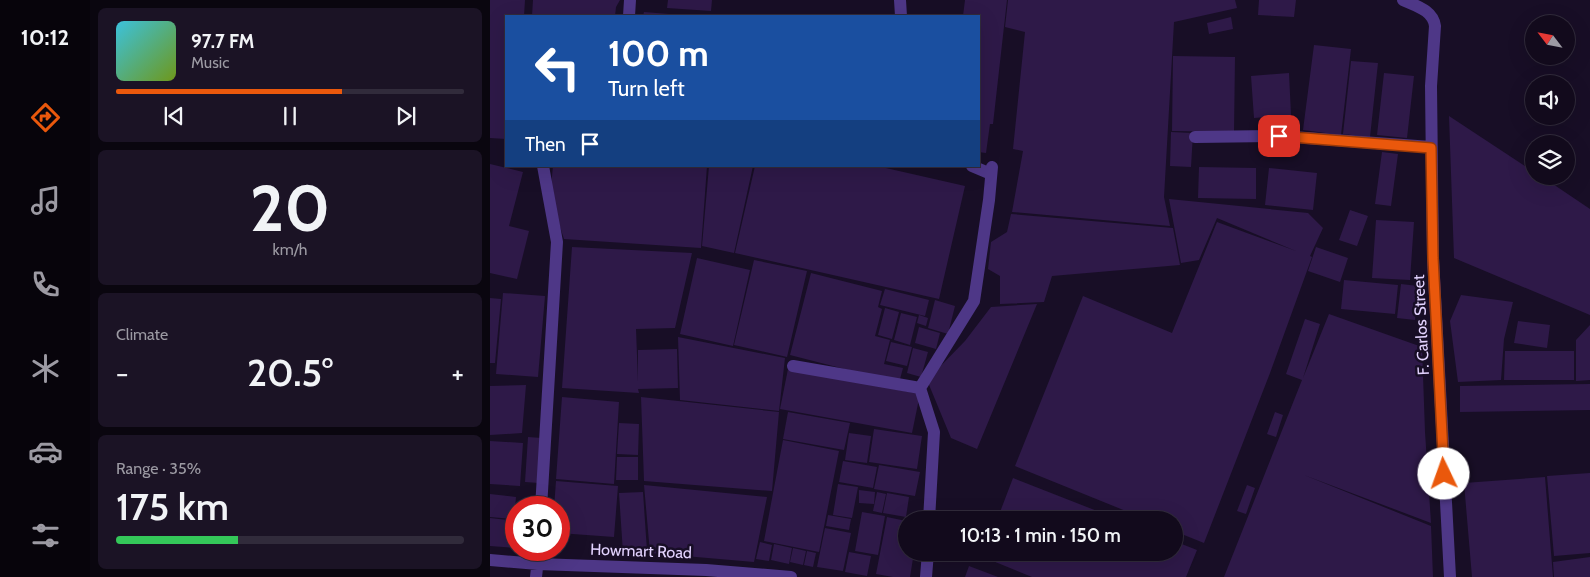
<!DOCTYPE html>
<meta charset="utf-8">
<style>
:root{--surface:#120a1c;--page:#1b1325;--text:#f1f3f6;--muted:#9c9aa3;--line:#312b3b;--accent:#ea580c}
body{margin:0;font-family:Cabin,sans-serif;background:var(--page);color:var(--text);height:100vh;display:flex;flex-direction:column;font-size:19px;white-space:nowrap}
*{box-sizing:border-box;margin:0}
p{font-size:16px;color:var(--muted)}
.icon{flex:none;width:28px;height:28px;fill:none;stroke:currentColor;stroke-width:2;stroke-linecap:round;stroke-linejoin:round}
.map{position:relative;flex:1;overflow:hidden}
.side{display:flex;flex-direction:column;gap:8px;padding:8px;background:#0a060f;width:400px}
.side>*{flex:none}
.hud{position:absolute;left:15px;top:15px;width:475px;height:152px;border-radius:0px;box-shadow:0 5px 20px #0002,0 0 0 1px var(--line);background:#1a4fa0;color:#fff;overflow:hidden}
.needle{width:32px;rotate:302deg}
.buttons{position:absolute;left:1035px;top:15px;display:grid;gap:10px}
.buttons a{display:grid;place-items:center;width:50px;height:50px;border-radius:50%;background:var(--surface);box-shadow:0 5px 20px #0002,0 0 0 1px var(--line);font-size:25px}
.speed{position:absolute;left:15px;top:496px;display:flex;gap:10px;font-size:25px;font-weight:700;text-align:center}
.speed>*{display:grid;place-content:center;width:65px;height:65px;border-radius:50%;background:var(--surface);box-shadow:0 5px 20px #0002,0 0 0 1px var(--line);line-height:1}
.speed .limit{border:8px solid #d22;background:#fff;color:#111}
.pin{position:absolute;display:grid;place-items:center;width:42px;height:42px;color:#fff;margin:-21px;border-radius:10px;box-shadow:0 2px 8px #0006}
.me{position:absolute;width:55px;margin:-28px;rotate:357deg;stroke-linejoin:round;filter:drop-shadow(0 0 4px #0008)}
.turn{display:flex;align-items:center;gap:18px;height:105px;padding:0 20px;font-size:22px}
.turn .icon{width:65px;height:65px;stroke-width:2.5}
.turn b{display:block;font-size:35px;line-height:42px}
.then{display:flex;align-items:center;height:48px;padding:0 20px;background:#0003;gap:10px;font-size:19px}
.big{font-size:38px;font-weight:600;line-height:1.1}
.side .tile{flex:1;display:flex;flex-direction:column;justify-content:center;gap:8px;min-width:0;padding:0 18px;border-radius:8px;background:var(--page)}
.side .dial{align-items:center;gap:0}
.dial b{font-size:65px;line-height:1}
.song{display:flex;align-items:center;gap:15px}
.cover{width:60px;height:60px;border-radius:8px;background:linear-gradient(135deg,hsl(190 70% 55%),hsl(80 70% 35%))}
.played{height:5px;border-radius:2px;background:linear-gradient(90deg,var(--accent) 65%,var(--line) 65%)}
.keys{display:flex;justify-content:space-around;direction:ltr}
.heat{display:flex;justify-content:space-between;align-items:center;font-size:28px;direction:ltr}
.charge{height:8px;border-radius:4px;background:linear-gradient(90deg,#34c759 35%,var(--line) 0)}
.trip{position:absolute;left:408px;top:511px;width:285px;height:50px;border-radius:25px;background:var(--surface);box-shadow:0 5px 20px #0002,0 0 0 1px var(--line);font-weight:600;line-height:50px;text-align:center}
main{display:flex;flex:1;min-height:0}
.dock{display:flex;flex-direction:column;width:90px;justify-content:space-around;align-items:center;background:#07040b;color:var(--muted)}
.dock .icon{width:35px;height:35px}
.dock .on{color:var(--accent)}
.dock b{font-size:22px;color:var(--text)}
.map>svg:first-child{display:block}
.building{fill:#2e1948}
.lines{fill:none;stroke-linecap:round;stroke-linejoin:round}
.minor{stroke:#4e3787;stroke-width:12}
.route-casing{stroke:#983908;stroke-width:12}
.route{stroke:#ea580c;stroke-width:9}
.labels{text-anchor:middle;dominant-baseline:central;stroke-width:5;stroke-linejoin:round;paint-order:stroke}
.street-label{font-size:16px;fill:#e3d3ff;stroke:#180e26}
</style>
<main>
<nav class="dock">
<b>10:12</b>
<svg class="icon on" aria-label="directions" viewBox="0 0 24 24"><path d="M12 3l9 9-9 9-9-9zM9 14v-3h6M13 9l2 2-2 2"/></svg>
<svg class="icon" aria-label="music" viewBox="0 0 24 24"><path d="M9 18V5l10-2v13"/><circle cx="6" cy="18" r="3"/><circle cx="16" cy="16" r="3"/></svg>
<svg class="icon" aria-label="phone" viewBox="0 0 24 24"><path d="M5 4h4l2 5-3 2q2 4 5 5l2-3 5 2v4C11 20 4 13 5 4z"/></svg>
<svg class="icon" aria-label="climate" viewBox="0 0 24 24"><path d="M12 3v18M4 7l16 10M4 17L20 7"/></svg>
<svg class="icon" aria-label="car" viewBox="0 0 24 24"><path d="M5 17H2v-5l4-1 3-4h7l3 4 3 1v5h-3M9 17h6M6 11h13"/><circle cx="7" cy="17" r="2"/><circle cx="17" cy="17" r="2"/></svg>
<svg class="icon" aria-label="filters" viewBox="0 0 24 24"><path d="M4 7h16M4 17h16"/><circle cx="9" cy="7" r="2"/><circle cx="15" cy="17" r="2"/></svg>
</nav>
<section class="side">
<div class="tile">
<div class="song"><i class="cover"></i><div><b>97.7 FM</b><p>Music</p></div></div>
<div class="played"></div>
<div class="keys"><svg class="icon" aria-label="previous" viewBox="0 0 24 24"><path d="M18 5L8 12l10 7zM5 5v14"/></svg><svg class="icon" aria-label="pause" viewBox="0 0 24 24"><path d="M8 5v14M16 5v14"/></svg><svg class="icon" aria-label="next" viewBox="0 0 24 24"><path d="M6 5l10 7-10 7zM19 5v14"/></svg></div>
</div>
<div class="tile dial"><b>20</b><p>km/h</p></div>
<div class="tile"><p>Climate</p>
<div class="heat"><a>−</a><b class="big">20.5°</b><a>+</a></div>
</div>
<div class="tile"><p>Range · 35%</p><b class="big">175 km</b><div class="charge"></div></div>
</section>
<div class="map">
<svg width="1100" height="577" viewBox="0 0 1100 577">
<rect width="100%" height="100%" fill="#180e26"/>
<path class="building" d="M0,0H35L34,16H16V139L0,138Z
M43,0H130L126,7L125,16H42Z
M178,0H222L221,11L177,8Z
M475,0H517L503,124H500L496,153L489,152V16H473Z
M518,0H745L747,8L684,22L674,197L680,226L522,212L533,151L523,149L535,32L515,27Z
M769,0H806L804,17L768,15Z
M154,12L192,15V16H153Z
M741,17L743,29L719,34L717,23Z
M824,45L861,49L851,135L813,130Z
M683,56L745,57L744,132L682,131Z
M861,61L888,63L880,137L853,134Z
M799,73L801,115L764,118L761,76Z
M894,73L924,76L917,138L887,135Z
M959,116L1044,172V176H1051L1100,209V315L964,258Z
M681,132L703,133L701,167L680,166Z
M892,152L908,154L901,206L885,204Z
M0,164L33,172L19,226L39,231L27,279L0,273Z
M63,166H217L211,248L74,239L60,196Z
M219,166H263L244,253L212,246Z
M265,166H387L475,186L449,299L245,253Z
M709,167L766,168V199L708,198Z
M779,168L827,173L823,210L775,205Z
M679,199L818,213L833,228L820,256L822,257L780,373L714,543L684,531V520H658L525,466L593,296L682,333L727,222L806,251L727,218L709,260L691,263Z
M860,210L878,216L867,246L849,240Z
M521,214L683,228L690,265L562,276L554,302L510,304V276L498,269L501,242L517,232Z
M886,220L924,222L920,280L882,278Z
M82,247L202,253L185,328L146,329L148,382V350L187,349L188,388L148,389L149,393L72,388Z
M826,247L858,258L850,282L818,271Z
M207,258L260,270L243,346L190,334Z
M264,260L317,271L297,357L244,345Z
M321,273L392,291L388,307L392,309L385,336L400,340L394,364L413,368L409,383L300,355Z
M854,280L908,285L905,314L851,309Z
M911,284L928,286L925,320L907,318Z
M395,289L439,300L435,316L390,305Z
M13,293L55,296L48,377L6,374Z
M971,295L1023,302L1014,339L1011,380L968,382L960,321Z
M0,298L11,299L5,363H0Z
M445,300L465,306L458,334L438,328Z
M547,304L487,449L461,438L437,380L475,341L501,307Z
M395,308L409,312L402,339L388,335Z
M411,313L427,317L420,345L404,340Z
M839,314L932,347L935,432L941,523L814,475L941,526L943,577H734L812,380L796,374L815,319L830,324L813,378Z
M429,315L438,318L436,326L427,323Z
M1028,321L1060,325L1057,348L1024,343Z
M1100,325V380L1086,381V340Z
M429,327L450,333L446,349L425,343Z
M188,337L295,358L289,411L190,400Z
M401,342L422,347L417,366L396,361Z
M423,348L438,352L431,377L417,373Z
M1015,351H1084V380H1014Z
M298,369L430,394L422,433L290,409Z
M1100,384V410L970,412V386Z
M36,385L32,433L0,435V386Z
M72,397L129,402L124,484L66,479Z
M151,397L289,412L282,491L154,481Z
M298,412L360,423L354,450L293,439Z
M785,412L793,415L786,437L777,434Z
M129,423L149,424L148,455L127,454Z
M384,429L432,436L427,469L379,462Z
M359,433L381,436L377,463L355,460Z
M38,437L52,438L49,483L35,482Z
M293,440L349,451L329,552L274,541Z
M0,441L33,443L30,486L0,484Z
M127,457H148V480H126Z
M353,461L387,467L383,488L349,482Z
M389,465L430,472L425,496L384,489Z
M1100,473V553L1064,556L1057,476Z
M1055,477L1063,577H982L974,483Z
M523,478L630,520H507Z
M66,481L128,486L124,537L69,533V508H64Z
M348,484L368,487L362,518L343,515Z
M154,485L277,497L264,562L160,553Z
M757,485L765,488L756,514L747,511Z
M369,490L385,492L384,504L369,503Z
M153,492L157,551L133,553L129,493Z
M387,492L396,494L392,513L383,511Z
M397,493L419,497L416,517L393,513Z
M0,494L26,497L24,519L0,517Z
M372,512L395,516L388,555L365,551Z
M338,515L361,519L359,530L336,526Z
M397,517L416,521V552H424L420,577H403L386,574Z
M0,518L26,521V548L0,546Z
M335,528L361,533L353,571L327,567Z
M684,541L707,550L696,577H542L493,557L495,552H684Z
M270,542L282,545L279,561L266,559Z
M284,544L302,548L299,564L281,560Z
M303,548L316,551L313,565L300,562Z
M317,551L326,553L323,567L314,565Z
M359,552L381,556L377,576L355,572Z
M1100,557V577H1064L1063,562Z
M479,566L508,577H475Z"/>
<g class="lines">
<path class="minor" d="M410,0L411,16
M913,0C926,6 943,10 945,26L941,86L943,258L960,577
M139,16L140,0
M705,137L789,136L941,147
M482,166L501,174
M303,366L430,388
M430,388L484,301L499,200L502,167
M430,388L444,432L439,520
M51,508L67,242L53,166
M0,560L48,564L216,570L301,577
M46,577L49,550
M436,577L438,552"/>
</g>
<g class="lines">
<g class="route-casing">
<path id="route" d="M789,136L941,148L943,258L954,474"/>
</g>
<use href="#route" class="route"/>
</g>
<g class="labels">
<g class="street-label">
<text transform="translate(931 325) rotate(-93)">F. Carlos Street</text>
<text transform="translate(151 551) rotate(2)">Howmart Road</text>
</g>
</g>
</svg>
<div class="buttons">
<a><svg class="needle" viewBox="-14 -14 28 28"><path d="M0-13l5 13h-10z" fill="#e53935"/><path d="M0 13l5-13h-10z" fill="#9c9aa3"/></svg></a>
<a><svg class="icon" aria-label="sound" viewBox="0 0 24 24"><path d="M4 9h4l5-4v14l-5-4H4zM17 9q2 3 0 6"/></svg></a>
<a><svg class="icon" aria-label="layers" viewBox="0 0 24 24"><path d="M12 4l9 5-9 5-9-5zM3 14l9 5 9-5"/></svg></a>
</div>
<div class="speed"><div class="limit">30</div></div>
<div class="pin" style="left:789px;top:136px;background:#d93025"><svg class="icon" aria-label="arrive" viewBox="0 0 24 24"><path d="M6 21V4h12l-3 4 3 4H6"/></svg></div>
<svg class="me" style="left:954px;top:474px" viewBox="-20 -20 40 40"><circle r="19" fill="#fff"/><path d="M0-13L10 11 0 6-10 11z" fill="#ea580c"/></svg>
<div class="trip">10:13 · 1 min · 150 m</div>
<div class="hud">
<div class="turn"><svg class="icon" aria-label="left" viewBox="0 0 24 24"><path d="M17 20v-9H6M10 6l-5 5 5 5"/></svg><div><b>100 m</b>Turn left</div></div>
<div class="then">Then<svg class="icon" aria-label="arrive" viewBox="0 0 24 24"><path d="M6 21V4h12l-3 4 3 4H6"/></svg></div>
</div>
</div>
</main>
